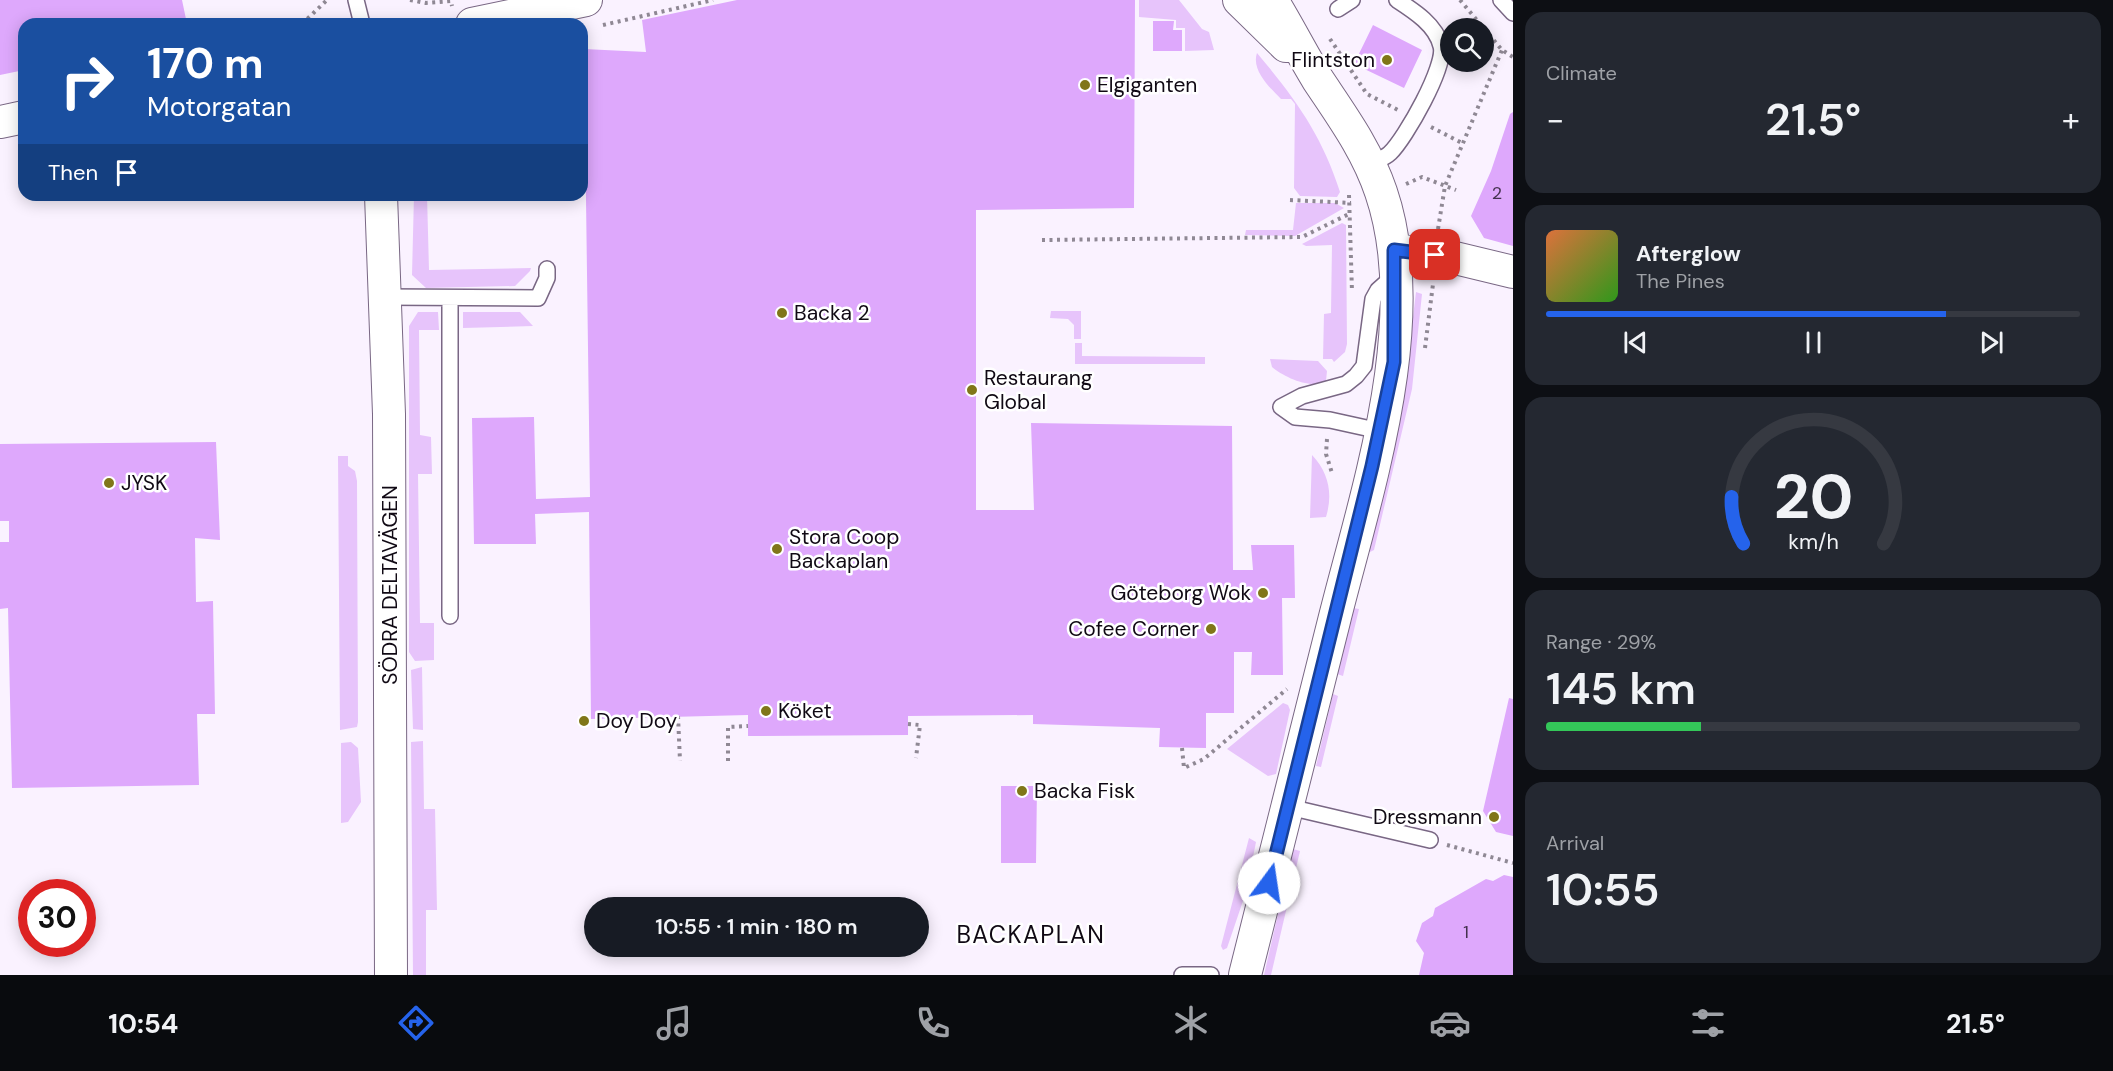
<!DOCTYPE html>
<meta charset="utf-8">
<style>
:root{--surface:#171b24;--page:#242831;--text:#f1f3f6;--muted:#9ea1a6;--line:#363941;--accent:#2563eb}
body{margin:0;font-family:"DM Sans",sans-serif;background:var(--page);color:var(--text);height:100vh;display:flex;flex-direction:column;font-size:22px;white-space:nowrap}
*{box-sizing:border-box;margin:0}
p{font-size:20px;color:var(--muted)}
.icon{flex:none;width:33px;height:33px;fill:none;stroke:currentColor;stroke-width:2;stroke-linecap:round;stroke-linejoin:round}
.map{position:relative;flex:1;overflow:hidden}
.side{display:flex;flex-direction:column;gap:12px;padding:12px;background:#0d0f14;width:600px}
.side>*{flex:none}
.banner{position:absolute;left:18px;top:18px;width:570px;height:183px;border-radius:18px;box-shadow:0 3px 15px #0003;background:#1a4fa0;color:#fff;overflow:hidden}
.controls{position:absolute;left:1440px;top:18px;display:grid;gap:12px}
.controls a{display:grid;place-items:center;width:54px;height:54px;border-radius:50%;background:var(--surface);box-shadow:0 3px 15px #0003;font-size:30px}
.speed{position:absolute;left:18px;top:879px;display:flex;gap:12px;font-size:30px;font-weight:700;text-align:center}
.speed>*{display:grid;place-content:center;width:78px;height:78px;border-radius:50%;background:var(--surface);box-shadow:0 3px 15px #0003;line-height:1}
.speed .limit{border:9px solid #d22;background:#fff;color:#111}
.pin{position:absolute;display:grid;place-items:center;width:51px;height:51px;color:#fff;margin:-26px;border-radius:12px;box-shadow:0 3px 9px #0006}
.me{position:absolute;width:66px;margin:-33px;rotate:14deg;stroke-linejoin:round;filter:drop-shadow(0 0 4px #0008)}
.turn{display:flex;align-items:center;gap:21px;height:126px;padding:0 30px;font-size:27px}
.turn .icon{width:78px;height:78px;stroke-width:2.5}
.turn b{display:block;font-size:42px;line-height:51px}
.then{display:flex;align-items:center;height:57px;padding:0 30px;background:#0003;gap:12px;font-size:22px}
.big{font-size:45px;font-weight:600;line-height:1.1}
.side .tile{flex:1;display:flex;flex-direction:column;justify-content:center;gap:9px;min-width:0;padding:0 21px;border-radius:18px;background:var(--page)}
.side .dial{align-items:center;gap:0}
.dial svg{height:156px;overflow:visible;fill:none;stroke:var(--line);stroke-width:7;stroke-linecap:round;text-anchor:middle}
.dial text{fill:var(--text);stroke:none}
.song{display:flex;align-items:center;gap:18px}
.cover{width:72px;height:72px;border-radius:9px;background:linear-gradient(135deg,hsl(20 70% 55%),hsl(110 70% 35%))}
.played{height:6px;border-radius:3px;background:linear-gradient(90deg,var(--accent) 75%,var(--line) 75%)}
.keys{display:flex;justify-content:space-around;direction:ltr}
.heat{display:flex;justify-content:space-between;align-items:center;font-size:33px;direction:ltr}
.charge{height:9px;border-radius:4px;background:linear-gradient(90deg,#34c759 29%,var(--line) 0)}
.trip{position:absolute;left:584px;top:897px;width:345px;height:60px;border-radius:30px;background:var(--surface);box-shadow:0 3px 15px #0003;font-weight:600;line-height:60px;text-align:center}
.tab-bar{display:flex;height:96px;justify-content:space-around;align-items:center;background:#090b0e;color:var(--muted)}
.tab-bar .icon{width:42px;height:42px}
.tab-bar .active{color:var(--accent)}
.tab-bar b{font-size:27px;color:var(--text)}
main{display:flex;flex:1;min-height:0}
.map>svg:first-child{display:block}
.green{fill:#e7c4fb}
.building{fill:#dea8fc}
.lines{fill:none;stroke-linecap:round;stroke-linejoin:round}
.lane-casing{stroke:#796784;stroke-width:18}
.street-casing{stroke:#796784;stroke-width:34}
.path{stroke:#8f8894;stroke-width:4;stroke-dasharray:3 4.5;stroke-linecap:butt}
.lane{stroke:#fff;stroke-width:15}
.street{stroke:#fff;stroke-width:32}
.route-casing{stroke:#184099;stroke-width:15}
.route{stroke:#2563eb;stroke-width:10}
.poi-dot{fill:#807619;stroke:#fff;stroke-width:2}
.labels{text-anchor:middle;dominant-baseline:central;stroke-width:5;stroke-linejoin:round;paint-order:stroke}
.number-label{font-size:18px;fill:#44314e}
.poi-label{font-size:21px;fill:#100914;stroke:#fff;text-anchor:start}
.street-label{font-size:21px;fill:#100914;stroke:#fff}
.quarter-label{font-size:24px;letter-spacing:1.5px;fill:#100914;stroke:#fff}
</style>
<main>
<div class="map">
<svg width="1513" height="975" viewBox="0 0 1513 975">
<rect width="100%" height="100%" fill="#faf2ff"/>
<path class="green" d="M1139,0H1179L1202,29L1209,32L1214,50L1185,51V28H1176V20L1139,17Z
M1257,53C1295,98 1322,135 1340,192L1337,197L1300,196L1294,188L1295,104L1291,99H1281C1270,88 1251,70 1257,53Z
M414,195H427L429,270L531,268L530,271L515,286L426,288L412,275Z
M1296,203H1335L1344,208L1295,236L1245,235L1246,230H1293Z
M1342,223L1346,225L1347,344L1345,352L1334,362L1332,359H1323L1324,314L1331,313L1332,245L1306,246L1302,244Z
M1416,292L1422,294L1412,389L1374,550L1370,552L1367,550L1403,401Z
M1051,311H1081V339H1074V325L1068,319L1050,318Z
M418,312H438L439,330H419L420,435L431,437L432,474H418L420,623H434V660L415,661L409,652V326Z
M463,312H520L533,326L463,328Z
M1075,343H1082V356L1205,357V364H1075Z
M1270,359L1318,361L1327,371L1326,381C1311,390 1284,377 1272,367Z
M1312,455C1329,473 1333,494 1326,517L1310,518Z
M348,456V466L355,471L357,481L358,722L357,727L340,730L338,456Z
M1353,608L1359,609L1343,676L1337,674Z
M422,667L423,730L413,729L411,670Z
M1333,694L1338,696L1321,767L1316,766Z
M1283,703L1288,705L1290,710L1276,774L1268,776L1227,749Z
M423,741L424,809H435L437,910H426V975H413L411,742Z
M351,742L358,748L361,802L348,822L341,823V743Z
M1249,838L1256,842L1246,892L1227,948L1223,950L1221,946Z
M1293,849L1300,851L1271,975H1264Z"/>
<path class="building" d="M0,0H182L187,24H24V70L0,75Z
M737,0H1135L1134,208L976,210V510H1034L1031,423L1232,426L1233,570H1253L1251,545H1294L1295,598H1282L1283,675H1251L1252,652H1234V713H1206V748L1159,747L1160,728L1033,724V715L908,716V735L748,736V715L591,719L589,512L535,514L536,544H474L472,418L534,417L536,499L590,497L584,49L646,52L642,20Z
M1153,21H1174L1173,30H1182V51H1153Z
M1373,25L1422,50L1404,88L1354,64Z
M1513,112V246L1484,238L1471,216L1491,171L1510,114Z
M216,442L220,540L195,538L196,602L213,601L215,714H197L199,785L12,788L8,608L0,609V542H9V521H0V444Z
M1509,698L1513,699V836L1496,832L1483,811Z
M1001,786H1037L1036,863H1001Z
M1504,875L1513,877V975H1419L1424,953L1416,941L1422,923L1433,916L1435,908L1486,879L1493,881Z"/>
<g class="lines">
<g class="lane-casing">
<path id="lane" d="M356,0L362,24
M1501,0L1513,13
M1338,9L1352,0
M1370,164C1376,161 1385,158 1390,153C1405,139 1447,65 1441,46C1436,25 1414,11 1397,0
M384,297L538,298L547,278V269
M450,298V616
M1380,431L1330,420L1295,417L1281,407L1302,396L1346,384L1356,376L1364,366L1373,299L1378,290L1396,274
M1289,807L1430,840
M1182,975H1211"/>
</g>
<g class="street-casing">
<path id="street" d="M1239,0L1286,46
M472,24L586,0
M0,122L24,117
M381,195L389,414L391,975
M1394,250L1451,257L1513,272
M1245,975C1275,857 1305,739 1334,621C1366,493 1425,321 1381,192C1367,150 1342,116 1318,80C1302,54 1288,26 1272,0"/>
</g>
<path class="path" d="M410,0L426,3L451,1L452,6
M1460,0L1502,50L1513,57
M302,24L327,0
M603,25L713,0
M1330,39L1367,94L1398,110
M1431,127L1462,143
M1406,184L1422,177L1456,190
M1349,195L1352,292
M1290,200L1351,203
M1438,229L1445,186L1502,50
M1042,240L1302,237L1351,213
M1425,348L1433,284
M1327,439L1326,454L1332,473
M678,716L680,761
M908,724L920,725L916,758
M1182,748L1184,768L1204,759L1287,689
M728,761V727L748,726
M1447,845L1513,863"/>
<use href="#lane" class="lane"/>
<use href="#street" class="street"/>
</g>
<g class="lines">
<g class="route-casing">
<path id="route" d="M1269,883L1372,466L1394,362V250L1435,255"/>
</g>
<use href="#route" class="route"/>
</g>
<g class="poi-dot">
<circle cx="1387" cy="60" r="6"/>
<circle cx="1085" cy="85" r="6"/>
<circle cx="782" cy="313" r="6"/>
<circle cx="972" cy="390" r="6"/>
<circle cx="109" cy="483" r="6"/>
<circle cx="777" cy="549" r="6"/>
<circle cx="1263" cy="593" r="6"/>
<circle cx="1211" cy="629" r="6"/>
<circle cx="766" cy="711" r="6"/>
<circle cx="584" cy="721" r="6"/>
<circle cx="1022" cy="791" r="6"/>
<circle cx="1494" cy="817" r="6"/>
</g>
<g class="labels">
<g class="number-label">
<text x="1497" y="193">2</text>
<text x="1466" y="932">1</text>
</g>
<g class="poi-label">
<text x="1375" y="60" text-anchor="end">Flintston</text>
<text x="1097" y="85">Elgiganten</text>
<text x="794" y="313">Backa 2</text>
<text x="984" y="378">Restaurang<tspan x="984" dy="24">Global</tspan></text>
<text x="121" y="483">JYSK</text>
<text x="789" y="537">Stora Coop<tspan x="789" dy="24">Backaplan</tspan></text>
<text x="1251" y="593" text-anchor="end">Göteborg Wok</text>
<text x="1199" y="629" text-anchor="end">Cofee Corner</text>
<text x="778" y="711">Köket</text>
<text x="596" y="721">Doy Doy</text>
<text x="1034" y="791">Backa Fisk</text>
<text x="1482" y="817" text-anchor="end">Dressmann</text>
</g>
<g class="street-label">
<text transform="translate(390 585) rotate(-90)">SÖDRA DELTAVÄGEN</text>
</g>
<g class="quarter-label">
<text x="1031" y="934">BACKAPLAN</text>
</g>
</g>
</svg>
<div class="controls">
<a><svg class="icon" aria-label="search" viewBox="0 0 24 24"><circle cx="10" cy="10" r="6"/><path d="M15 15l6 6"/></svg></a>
</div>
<div class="speed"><div class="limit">30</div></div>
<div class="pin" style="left:1435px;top:255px;background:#d93025"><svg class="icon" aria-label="arrive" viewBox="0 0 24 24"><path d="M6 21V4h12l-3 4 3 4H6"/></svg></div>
<svg class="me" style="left:1269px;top:883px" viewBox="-20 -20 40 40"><circle r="19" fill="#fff"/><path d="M0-13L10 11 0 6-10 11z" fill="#2563eb"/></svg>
<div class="trip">10:55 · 1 min · 180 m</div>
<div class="banner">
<div class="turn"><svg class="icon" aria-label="right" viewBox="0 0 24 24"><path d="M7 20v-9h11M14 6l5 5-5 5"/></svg><div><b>170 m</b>Motorgatan</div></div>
<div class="then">Then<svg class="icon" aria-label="arrive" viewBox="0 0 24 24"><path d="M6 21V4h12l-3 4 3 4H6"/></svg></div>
</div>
</div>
<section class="side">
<div class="tile"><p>Climate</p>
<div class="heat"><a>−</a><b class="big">21.5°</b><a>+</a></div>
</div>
<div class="tile">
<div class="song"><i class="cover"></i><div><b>Afterglow</b><p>The Pines</p></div></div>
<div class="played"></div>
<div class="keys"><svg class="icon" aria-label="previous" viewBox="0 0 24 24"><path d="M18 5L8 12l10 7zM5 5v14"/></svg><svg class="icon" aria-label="pause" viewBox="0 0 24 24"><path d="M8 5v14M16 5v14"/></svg><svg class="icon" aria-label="next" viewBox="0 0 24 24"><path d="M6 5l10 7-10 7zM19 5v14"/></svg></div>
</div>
<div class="tile dial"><svg viewBox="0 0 100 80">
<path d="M14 69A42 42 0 1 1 86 69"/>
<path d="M14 69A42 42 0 0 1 8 45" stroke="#2563eb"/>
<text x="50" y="56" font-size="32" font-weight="700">20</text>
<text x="50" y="72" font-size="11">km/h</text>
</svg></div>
<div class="tile"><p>Range · 29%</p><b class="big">145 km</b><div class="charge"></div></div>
<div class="tile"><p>Arrival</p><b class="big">10:55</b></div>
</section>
</main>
<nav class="tab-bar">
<b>10:54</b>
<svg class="icon active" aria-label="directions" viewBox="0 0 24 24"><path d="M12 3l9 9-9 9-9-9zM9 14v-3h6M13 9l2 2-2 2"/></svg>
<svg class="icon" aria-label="music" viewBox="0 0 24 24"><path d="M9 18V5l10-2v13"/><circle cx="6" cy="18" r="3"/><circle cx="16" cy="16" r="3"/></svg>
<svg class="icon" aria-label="phone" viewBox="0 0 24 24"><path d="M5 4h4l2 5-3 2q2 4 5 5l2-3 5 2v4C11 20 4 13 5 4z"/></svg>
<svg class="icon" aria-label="climate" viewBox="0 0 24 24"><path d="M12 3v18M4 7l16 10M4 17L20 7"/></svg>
<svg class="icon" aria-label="car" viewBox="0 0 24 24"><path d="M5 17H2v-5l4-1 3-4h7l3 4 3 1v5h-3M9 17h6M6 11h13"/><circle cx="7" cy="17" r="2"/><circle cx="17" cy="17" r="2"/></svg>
<svg class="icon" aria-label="filters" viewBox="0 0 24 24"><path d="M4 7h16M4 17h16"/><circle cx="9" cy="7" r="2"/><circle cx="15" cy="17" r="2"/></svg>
<b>21.5°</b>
</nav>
